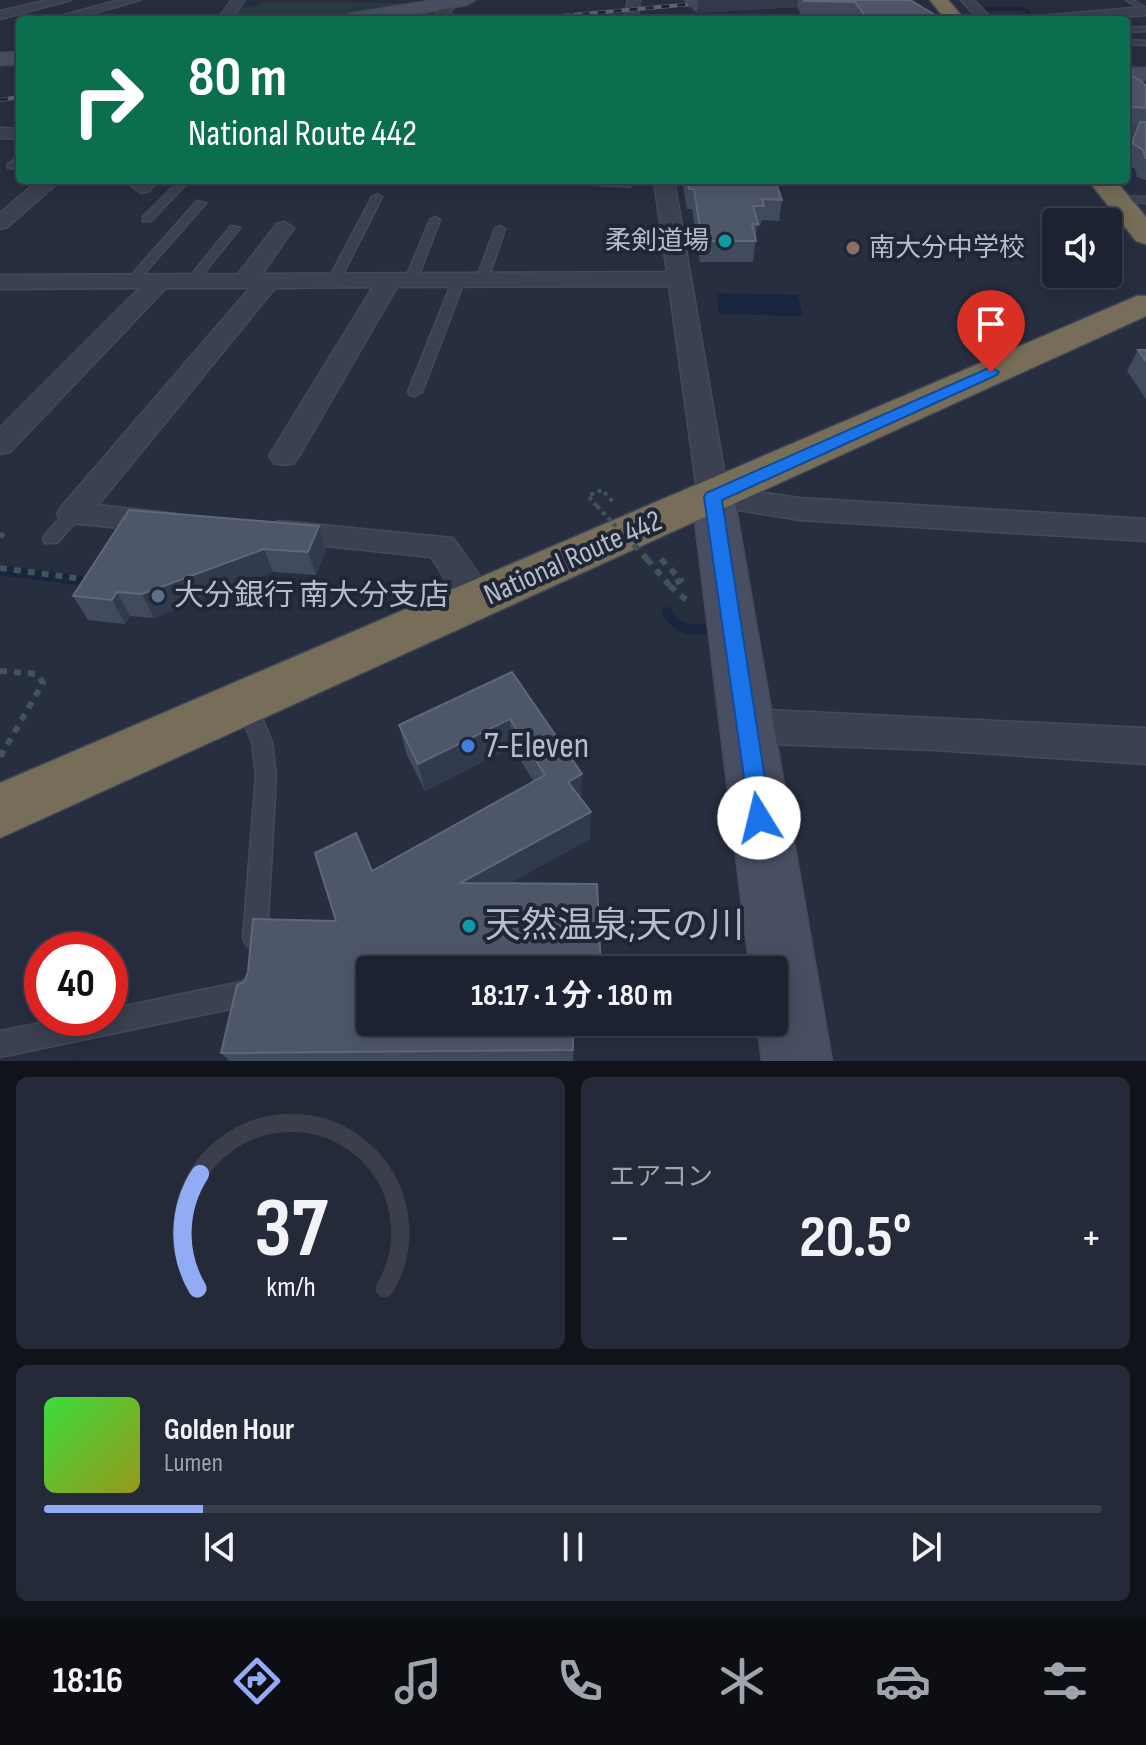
<!DOCTYPE html>
<html lang="ja">
<meta charset="utf-8">
<style>
:root{--surface:#1d2230;--page:#252a38;--text:#f1f3f6;--muted:#a0a4ab;--line:#3b3f4c;--accent:#92abf5}
body{margin:0;font-family:"Sofia Sans Condensed","Noto Sans JP",sans-serif;background:var(--page);color:var(--text);height:100vh;display:flex;flex-direction:column;font-size:30px;white-space:nowrap}
*{box-sizing:border-box;margin:0}
p{font-size:26px;color:var(--muted)}
.icon{flex:none;width:44px;height:44px;fill:none;stroke:currentColor;stroke-width:2;stroke-linecap:round;stroke-linejoin:round}
.map{position:relative;height:1061px;overflow:hidden}
.panel{display:flex;flex-direction:column;gap:16px;padding:16px;background:#10131a;flex:1}
.panel>*{flex:none}
.banner{position:absolute;left:16px;top:16px;width:1114px;height:168px;border-radius:8px;box-shadow:0 4px 20px #0003,0 0 0 2px var(--line);background:#0b6e4f;color:#fff;overflow:hidden}
.controls{position:absolute;left:1042px;top:208px;display:grid;gap:16px}
.controls a{display:grid;place-items:center;width:80px;height:80px;border-radius:8px;background:var(--surface);box-shadow:0 4px 20px #0003,0 0 0 2px var(--line);font-size:40px}
.speed{position:absolute;left:24px;top:932px;display:flex;gap:16px;font-size:40px;font-weight:700;text-align:center}
.speed>*{display:grid;place-content:center;width:104px;height:104px;border-radius:50%;background:var(--surface);box-shadow:0 4px 20px #0003,0 0 0 2px var(--line);line-height:1}
.speed .limit{border:12px solid #d22;background:#fff;color:#111}
.pin{position:absolute;display:grid;place-items:center;width:68px;height:68px;color:#fff;margin:-82px -34px;border-radius:50% 50% 50% 0;rotate:-45deg;box-shadow:0 0 8px #0007}
.pin .icon{rotate:45deg}
.me{position:absolute;width:88px;margin:-44px;rotate:351deg;stroke-linejoin:round;filter:drop-shadow(0 0 6px #0008)}
.turn{display:flex;align-items:center;gap:28px;height:168px;padding:0 40px;font-size:36px}
.turn .icon{width:104px;height:104px;stroke-width:2.5}
.turn b{display:block;font-size:56px;line-height:68px}
.big{font-size:60px;font-weight:700;line-height:1.1}
.panel .widget{flex:1;display:flex;flex-direction:column;justify-content:center;gap:12px;min-width:0;padding:0 28px;border-radius:12px;background:var(--page)}
.panel .dial{align-items:center;gap:0}
.dial svg{height:208px;overflow:visible;fill:none;stroke:var(--line);stroke-width:7;stroke-linecap:round;text-anchor:middle}
.dial text{fill:var(--text);stroke:none}
.song{display:flex;align-items:center;gap:24px}
.cover{width:96px;height:96px;border-radius:12px;background:linear-gradient(135deg,hsl(120 70% 55%),hsl(60 70% 35%))}
.played{height:8px;border-radius:4px;background:linear-gradient(90deg,var(--accent) 15%,var(--line) 15%)}
.keys{display:flex;justify-content:space-around;direction:ltr}
.heat{display:flex;justify-content:space-between;align-items:center;font-size:44px;direction:ltr}
.panel .tiles{flex:1;display:grid;gap:16px;grid-template-columns:1fr 1fr}
.widget:last-child{grid-column:span 2}
.trip{position:absolute;left:356px;top:956px;width:432px;height:80px;border-radius:8px;background:var(--surface);box-shadow:0 4px 20px #0003,0 0 0 2px var(--line);font-weight:700;line-height:80px;text-align:center}
.menu{display:flex;height:128px;justify-content:space-around;align-items:center;background:#0c0e13;color:var(--muted)}
.menu .icon{width:56px;height:56px}
.menu .current{color:var(--accent)}
.menu b{font-size:36px;color:var(--text)}
.map>svg:first-child{display:block}
.green{fill:#293b41}
.water{fill:#19243e}
.lines{fill:none;stroke-linecap:round;stroke-linejoin:round}
.stream-far1{stroke:#19243e;stroke-width:4}
.stream{stroke:#19243e;stroke-width:10}
.lane-casing{stroke:#444a59;stroke-width:3}
.street-casing{stroke:#444a59;stroke-width:3}
.secondary-casing{stroke:#444a59;stroke-width:3}
.highway-casing{stroke:#424957;stroke-width:3}
.path-far1{stroke:#425459;stroke-width:4;stroke-dasharray:4 4;stroke-linecap:butt}
.path{stroke:#425459;stroke-width:6;stroke-dasharray:7 7;stroke-linecap:butt}
.lane{fill:#3b4150;fill-rule:evenodd}
.street{fill:#3b4150;fill-rule:evenodd}
.secondary{fill:#494f63;fill-rule:evenodd}
.highway{fill:#766e58;fill-rule:evenodd}
.rail-casing{stroke:#5d6477;stroke-width:4}
.rail{stroke:#1f2635;stroke-width:3;stroke-dasharray:8;stroke-linecap:butt}
.path-bridge-far1{stroke:#425459;stroke-width:4;stroke-dasharray:4 4;stroke-linecap:butt}
.path-bridge{stroke:#425459;stroke-width:6;stroke-dasharray:7 7;stroke-linecap:butt}
.wall{fill:#424b5e}
.shaded-wall{fill:#323a4d}
.building{fill:#4e576a;stroke:#5f6779;stroke-width:2}
.route{fill:#1a73e8;stroke:#114b97;stroke-width:2}
.culture-dot{fill:#0f9aa8;stroke:#1f2635;stroke-width:3}
.education-dot{fill:#8d6e63;stroke:#1f2635;stroke-width:3}
.service-dot{fill:#5c6f8a;stroke:#1f2635;stroke-width:3}
.shop-dot{fill:#3f7fe0;stroke:#1f2635;stroke-width:3}
.labels{text-anchor:middle;dominant-baseline:central;stroke-width:8;stroke-linejoin:round;paint-order:stroke}
.far-poi-label{font-size:26px;fill:#b7bcca;stroke:#1f2635;text-anchor:end}
.street-label{font-size:30px;fill:#b7bcca;stroke:#1f2635}
.poi-label{font-size:30px;fill:#b7bcca;stroke:#1f2635;text-anchor:start}
.near-poi-label{font-size:36px;fill:#b7bcca;stroke:#1f2635;text-anchor:start}
</style>
<div class="map">
<svg width="1146" height="1061" viewBox="0 0 1146 1061">
<rect width="100%" height="100%" fill="#272e40"/>
<path class="green" d="M260,2L409,3L313,20H227L238,8L254,7Z"/>
<path class="water" d="M717,293L798,295L803,316L719,314Z"/>
<g class="lines">
<path class="stream-far1" d="M980,9H1024L1030,15"/>
<path class="stream" d="M0,570L92,582
M667,612C677,629 689,631 707,629"/>
<g class="lane-casing">
<path id="lane" d="M1126,0H1133L1146,8V13Z
M1146,27V31L1126,32V28Z
M1126,40L1146,41V45L1126,44Z
M20,156V164L14,168H8V164Z
M180,180H190L151,221H143V217Z
M377,194L382,197L339,282L329,284L327,282L372,197Z
M1116,196L1146,197V203L1112,201V197Z
M197,201L206,203L135,284H127V280Z
M435,217L440,220L416,282L406,284L404,282L430,220Z
M231,226L240,228L195,284H187V280Z
M500,226L505,229L487,282L477,284L475,282L495,229Z
M458,279L464,282L422,392L415,396L410,395L408,392L452,282Z
M73,509L79,510L81,514L79,518L57,543H45L43,539L45,535L67,510Z
M247,697L254,699L272,742L276,776L267,938L263,946L255,950L247,946L243,938L256,776L252,742L237,705L240,699Z
M250,977L259,980L262,989L258,1002L249,1005L0,1057V1031L66,1018H110V1009L241,982Z"/>
</g>
<g class="street-casing">
<path id="street" d="M48,0H71L0,19V11Z
M119,0H140L69,20H46Z
M232,0H245L231,20H217Z
M444,0H456L447,20H433Z
M628,0H640L637,20H623Z
M961,0H974L993,20H979Z
M1146,7V15L1087,20H1033L1040,16Z
M1126,126L1146,128V138L1126,136Z
M0,128L20,129V139L0,138Z
M39,180H61L7,227L0,229V213Z
M138,180H158L149,191L142,193L132,187Z
M654,180H674L727,488L800,498L1146,519V541L800,520L702,504L698,497L669,286L397,287L299,456L294,463L284,465L274,463L269,456L373,287L275,288L98,505L177,514L182,522L177,530L166,533L62,522L57,514L62,506L250,288H166L10,452L0,454V428L140,288L0,289V275L238,274L277,224L284,222L294,228L262,274L667,272Z
M280,521L453,538L497,600L492,609C462,619 447,579 431,557L269,540L264,532L269,524Z
M745,709L1146,728V764L935,750L745,743L731,738L725,726L731,714Z"/>
</g>
<g class="secondary-casing">
<path id="secondary" d="M435,0H475L466,5L381,20H340L349,14Z
M20,52V64L0,65V53Z
M1126,68H1146V80H1126Z
M713,483L728,487L734,497L832,1061H762L757,1022H774V970H750L692,497L698,487Z"/>
</g>
<g class="highway-casing">
<path id="highway" d="M930,0H948L965,20H946Z
M1088,180H1115L1146,217V244L1136,241Z
M1137,296H1146V316L0,838V783Z"/>
</g>
<path class="path-far1" d="M597,506L588,496L602,490L615,504
M1,536L6,532"/>
<path class="path" d="M0,537L3,534
M647,559L670,586L681,580L661,559
M0,568L90,580
M670,586L690,603
M0,671L37,674L43,683L0,757"/>
<use href="#lane" class="lane"/>
<use href="#street" class="street"/>
<use href="#secondary" class="secondary"/>
<use href="#highway" class="highway"/>
<g class="rail-casing">
<path id="rail" d="M518,20L735,0
M0,100L20,97"/>
</g>
<use href="#rail" class="rail"/>
<path class="path-bridge-far1" d="M597,506L625,536"/>
<path class="path-bridge" d="M624,534L647,559"/>
</g>
<path class="wall" d="M683,0H910L940,18V20H853L852,18L802,17L797,7L697,13Z
M1126,62L1132,76L1146,86V180L1137,177L1135,169L1126,163V156L1139,125L1126,124Z
M462,180H633L631,188Z
M682,180H775L782,200L779,221L762,220L760,226H757L753,262H700L692,209H687Z
M1138,350H1146V399L1127,371Z
M319,526L326,550L316,575L273,572L154,618L130,616L125,624L88,620L73,596Z
M512,672L581,799L590,839L509,883L370,970L574,1022L573,1061H229L221,1053L244,982L336,921L372,871L534,782L512,747L425,791L406,753L399,725Z"/>
<path class="shaded-wall" d="M698,0H798L797,7L697,13Z
M319,526L326,550L316,575L308,552Z
M264,549L273,572L154,618L142,594Z
M117,592L130,616L125,624L112,600Z
M510,719L512,747L425,791L418,764Z
M582,774L581,801L568,782Z
M591,812L590,839L465,908L460,883Z"/>
<path class="building" d="M804,0H910L940,18H928L931,20H899L896,17H866L855,2L804,1Z
M1126,62L1131,67L1132,76L1140,80L1146,86V108L1126,106Z
M1140,122H1146V159L1143,150L1132,143Z
M687,180H775L782,200L762,199L764,206H753L758,224H752L756,241H702L694,189H689Z
M1138,350H1146V361Z
M129,510L319,526L308,552L264,549L142,594L117,592L112,600L73,596Z
M512,672L582,774L568,782L591,812L460,883L597,884L601,970H370V1022H573V1050L221,1053L237,985L244,982L248,972L253,919L336,921L315,853L356,833L372,871L545,775L510,719L418,764L399,725Z"/>
<path class="route" d="M991,367L999,372L997,375L722,500L771,818L768,826L759,829L751,826L704,497L706,493Z"/>
<g class="culture-dot">
<circle cx="725" cy="241" r="8"/>
<circle cx="469" cy="926" r="8"/>
</g>
<circle class="education-dot" cx="853" cy="248" r="8"/>
<circle class="service-dot" cx="158" cy="596" r="8"/>
<circle class="shop-dot" cx="468" cy="746" r="8"/>
<g class="labels">
<g class="far-poi-label">
<text x="709" y="241">柔剣道場</text>
<text x="869" y="248" text-anchor="start">南大分中学校</text>
</g>
<g class="street-label">
<text transform="translate(573 558) rotate(-24)">National Route 442</text>
</g>
<g class="poi-label">
<text x="174" y="596">大分銀行 南大分支店</text>
</g>
<g class="near-poi-label">
<text x="484" y="746">7-Eleven</text>
<text x="485" y="926">天然温泉;天の川</text>
</g>
</g>
</svg>
<div class="controls">
<a><svg class="icon" aria-label="sound" viewBox="0 0 24 24"><path d="M4 9h4l5-4v14l-5-4H4zM17 9q2 3 0 6"/></svg></a>
</div>
<div class="speed"><div class="limit">40</div></div>
<div class="pin" style="left:991px;top:372px;background:#d93025"><svg class="icon" aria-label="arrive" viewBox="0 0 24 24"><path d="M6 21V4h12l-3 4 3 4H6"/></svg></div>
<svg class="me" style="left:759px;top:818px" viewBox="-20 -20 40 40"><circle r="19" fill="#fff"/><path d="M0-13L10 11 0 6-10 11z" fill="#1a73e8"/></svg>
<div class="trip">18:17 · 1 分 · 180 m</div>
<div class="banner">
<div class="turn"><svg class="icon" aria-label="right" viewBox="0 0 24 24"><path d="M7 20v-9h11M14 6l5 5-5 5"/></svg><div><b>80 m</b>National Route 442</div></div>
</div>
</div>
<section class="panel">
<div class="tiles">
<div class="widget dial"><svg viewBox="0 0 100 80">
<path d="M14 69A42 42 0 1 1 86 69"/>
<path d="M14 69A42 42 0 0 1 15 25" stroke="#92abf5"/>
<text x="50" y="56" font-size="32" font-weight="700">37</text>
<text x="50" y="72" font-size="11">km/h</text>
</svg></div>
<div class="widget"><p>エアコン</p>
<div class="heat"><a>−</a><b class="big">20.5°</b><a>+</a></div>
</div>
<div class="widget">
<div class="song"><i class="cover"></i><div><b>Golden Hour</b><p>Lumen</p></div></div>
<div class="played"></div>
<div class="keys"><svg class="icon" aria-label="previous" viewBox="0 0 24 24"><path d="M18 5L8 12l10 7zM5 5v14"/></svg><svg class="icon" aria-label="pause" viewBox="0 0 24 24"><path d="M8 5v14M16 5v14"/></svg><svg class="icon" aria-label="next" viewBox="0 0 24 24"><path d="M6 5l10 7-10 7zM19 5v14"/></svg></div>
</div>
</div>
</section>
<nav class="menu">
<b>18:16</b>
<svg class="icon current" aria-label="directions" viewBox="0 0 24 24"><path d="M12 3l9 9-9 9-9-9zM9 14v-3h6M13 9l2 2-2 2"/></svg>
<svg class="icon" aria-label="music" viewBox="0 0 24 24"><path d="M9 18V5l10-2v13"/><circle cx="6" cy="18" r="3"/><circle cx="16" cy="16" r="3"/></svg>
<svg class="icon" aria-label="phone" viewBox="0 0 24 24"><path d="M5 4h4l2 5-3 2q2 4 5 5l2-3 5 2v4C11 20 4 13 5 4z"/></svg>
<svg class="icon" aria-label="climate" viewBox="0 0 24 24"><path d="M12 3v18M4 7l16 10M4 17L20 7"/></svg>
<svg class="icon" aria-label="car" viewBox="0 0 24 24"><path d="M5 17H2v-5l4-1 3-4h7l3 4 3 1v5h-3M9 17h6M6 11h13"/><circle cx="7" cy="17" r="2"/><circle cx="17" cy="17" r="2"/></svg>
<svg class="icon" aria-label="filters" viewBox="0 0 24 24"><path d="M4 7h16M4 17h16"/><circle cx="9" cy="7" r="2"/><circle cx="15" cy="17" r="2"/></svg>
</nav>
